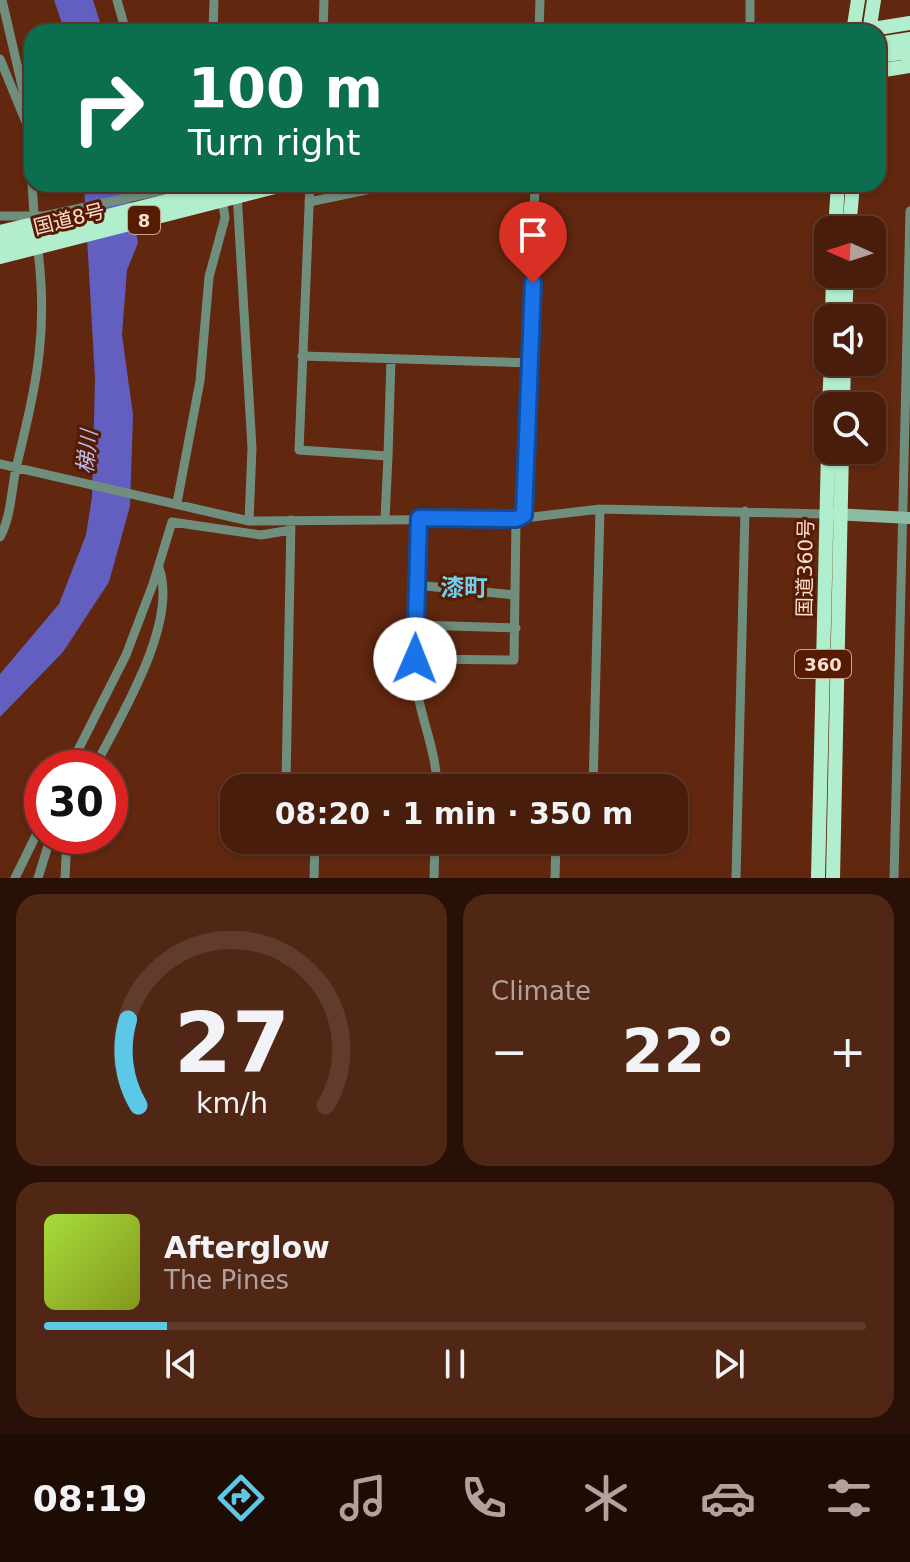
<!DOCTYPE html>
<meta charset="utf-8">
<style>
:root{--surface:#491d0b;--page:#502614;--text:#f1f3f6;--muted:#b1a29d;--line:#613b2c;--accent:#5dc7e8}
body{margin:0;font-family:"DejaVu Sans","Noto Sans JP",sans-serif;background:var(--page);color:var(--text);height:100vh;display:flex;flex-direction:column;font-size:30px;white-space:nowrap}
*{box-sizing:border-box;margin:0}
p{font-size:26px;color:var(--muted)}
.icon{flex:none;width:44px;height:44px;fill:none;stroke:currentColor;stroke-width:2;stroke-linecap:round;stroke-linejoin:round}
.map{position:relative;height:878px;overflow:hidden}
.sheet{display:flex;flex-direction:column;gap:16px;padding:16px;background:#281006;flex:1}
.sheet>*{flex:none}
.top-card{position:absolute;left:24px;top:24px;width:862px;height:168px;border-radius:24px;box-shadow:0 2px 6px #0004,0 0 0 2px var(--line);background:#0b6e4f;color:#fff;overflow:hidden}
.needle{width:52px;rotate:273deg}
.buttons{position:absolute;left:814px;top:216px;display:grid;gap:16px}
.buttons a{display:grid;place-items:center;width:72px;height:72px;border-radius:16px;background:var(--surface);box-shadow:0 2px 6px #0004,0 0 0 2px var(--line);font-size:40px}
.speed{position:absolute;left:24px;top:750px;display:flex;gap:16px;font-size:40px;font-weight:700;text-align:center}
.speed>*{display:grid;place-content:center;width:104px;height:104px;border-radius:50%;background:var(--surface);box-shadow:0 2px 6px #0004,0 0 0 2px var(--line);line-height:1}
.speed .limit{border:12px solid #d22;background:#fff;color:#111}
.pin{position:absolute;display:grid;place-items:center;width:68px;height:68px;color:#fff;margin:-82px -34px;border-radius:50% 50% 50% 0;rotate:-45deg;box-shadow:0 0 8px #0007}
.pin .icon{rotate:45deg}
.me{position:absolute;width:88px;margin:-44px;rotate:1deg;stroke-linejoin:round;filter:drop-shadow(0 0 6px #0008)}
.turn{display:flex;align-items:center;gap:28px;height:168px;padding:0 32px;font-size:36px}
.turn .icon{width:104px;height:104px;stroke-width:2.5}
.turn b{display:block;font-size:56px;line-height:68px}
.big{font-size:60px;font-weight:600;line-height:1.1}
.sheet .widget{flex:1;display:flex;flex-direction:column;justify-content:center;gap:12px;min-width:0;padding:0 28px;border-radius:24px;background:var(--page)}
.sheet .dial{align-items:center;gap:0}
.dial svg{height:208px;overflow:visible;fill:none;stroke:var(--line);stroke-width:7;stroke-linecap:round;text-anchor:middle}
.dial text{fill:var(--text);stroke:none}
.song{display:flex;align-items:center;gap:24px}
.cover{width:96px;height:96px;border-radius:12px;background:linear-gradient(135deg,hsl(80 70% 55%),hsl(70 70% 35%))}
.played{height:8px;border-radius:4px;background:linear-gradient(90deg,var(--accent) 15%,var(--line) 15%)}
.keys{display:flex;justify-content:space-around;direction:ltr}
.heat{display:flex;justify-content:space-between;align-items:center;font-size:44px;direction:ltr}
.sheet .tiles{flex:1;display:grid;gap:16px;grid-template-columns:1fr 1fr}
.widget:last-child{grid-column:span 2}
.trip{position:absolute;left:220px;top:774px;width:468px;height:80px;border-radius:24px;background:var(--surface);box-shadow:0 2px 6px #0004,0 0 0 2px var(--line);font-weight:600;line-height:80px;text-align:center}
.menu{display:flex;height:128px;justify-content:space-around;align-items:center;background:#1d0c04;color:var(--muted)}
.menu .icon{width:56px;height:56px}
.menu .on{color:var(--accent)}
.menu b{font-size:36px;color:var(--text)}
.map>svg:first-child{display:block}
.water{fill:#625fc0}
.lines{fill:none;stroke-linecap:round;stroke-linejoin:round}
.minor{stroke:#708e7e;stroke-width:9}
.secondary{stroke:#8cbca3;stroke-width:12}
.trunk{stroke:#b1eece;stroke-width:14}
.route-casing{stroke:#114b97;stroke-width:20}
.route{stroke:#1a73e8;stroke-width:14}
.labels{text-anchor:middle;dominant-baseline:central;stroke-width:6;stroke-linejoin:round;paint-order:stroke}
.shield{fill:#551c03;stroke:#c9a394;stroke-width:2}
.shield-label{font-size:18px;font-weight:bold;fill:#fbddd2}
.street-label{font-size:20px;fill:#fbddd2;stroke:#551c03}
.water-label{font-size:22px;font-style:italic;fill:#b6baec;stroke:#551c03}
.quarter-label{font-size:24px;font-weight:bold;fill:#70cfee;stroke:#551c03}
</style>
<div class="map">
<svg width="910" height="878" viewBox="0 0 910 878">
<rect width="100%" height="100%" fill="#61270f"/>
<path class="water" d="M54,0H93L103,32H65Z
M84,184H127L138,243L127,270L122,335L133,415L130,506L109,582L63,652L0,717V674L59,604L86,535L92,497L95,379Z"/>
<g class="lines">
<path class="minor" d="M2,0L26,103L25,114
M117,0L126,32
M213,32L214,0
M323,32L324,0
M539,32L540,0
M750,32V0
M0,59L28,127L32,176
M32,184L35,229
M310,184L299,450L388,456L385,519
M237,193L252,448L249,521
M309,202L395,184
M0,216H44L192,184
M302,356L532,363
M388,456L391,359
M0,464L249,521L516,519L600,509L826,514
M177,503L200,381L209,277L225,218L222,196
M524,515L535,184
M419,518C414,570 409,640 417,691C423,724 437,755 437,788
M291,520L286,783L454,788
M0,537C12,515 11,488 17,464C37,381 49,330 37,243
M416,585L514,595
M415,625L516,628
M415,659L514,660L516,519
M69,768L126,655L153,584L172,522L261,535L291,530
M94,768C119,719 179,623 159,568
M593,788L600,509
M15,878L42,823
M38,878L51,836
M65,878L67,836
M314,878L315,840
M434,878L435,840
M555,878L556,840
M736,878L745,511
M894,878L910,211"/>
<path class="secondary" d="M833,514L910,518"/>
<path class="trunk" d="M853,32L858,0
M854,32L910,23
M869,32L874,0
M878,44L910,39
M878,56L910,52
M878,71L910,66
M835,230L838,184
M849,230L853,184
M0,232L29,225L51,226
M0,243L235,184
M0,257L287,184
M832,318L833,274
M845,318L847,274
M829,406L831,362
M843,406L844,362
M818,878L828,450
M833,878L842,450"/>
</g>
<g class="lines">
<g class="route-casing">
<path id="route" d="M415,659L419,518L516,519L524,515L533,283"/>
</g>
<use href="#route" class="route"/>
</g>
<g class="labels">
<g class="shield">
<rect x="128" y="206" width="32" height="28" rx="6"/>
<rect x="795" y="650" width="56" height="28" rx="6"/>
</g>
<g class="shield-label">
<text x="144" y="220">8</text>
<text x="823" y="664">360</text>
</g>
<g class="street-label">
<text transform="translate(69 219) rotate(-14)">国道8号</text>
<text transform="translate(805 568) rotate(-89)">国道360号</text>
</g>
<g class="water-label">
<text transform="translate(87 452) rotate(-84)">梯川</text>
</g>
<g class="quarter-label">
<text x="464" y="588">漆町</text>
</g>
</g>
</svg>
<div class="buttons">
<a><svg class="needle" viewBox="-14 -14 28 28"><path d="M0-13l5 13h-10z" fill="#e53935"/><path d="M0 13l5-13h-10z" fill="#b1a29d"/></svg></a>
<a><svg class="icon" aria-label="sound" viewBox="0 0 24 24"><path d="M4 9h4l5-4v14l-5-4H4zM17 9q2 3 0 6"/></svg></a>
<a><svg class="icon" aria-label="search" viewBox="0 0 24 24"><circle cx="10" cy="10" r="6"/><path d="M15 15l6 6"/></svg></a>
</div>
<div class="speed"><div class="limit">30</div></div>
<div class="pin" style="left:533px;top:283px;background:#d93025"><svg class="icon" aria-label="arrive" viewBox="0 0 24 24"><path d="M6 21V4h12l-3 4 3 4H6"/></svg></div>
<svg class="me" style="left:415px;top:659px" viewBox="-20 -20 40 40"><circle r="19" fill="#fff"/><path d="M0-13L10 11 0 6-10 11z" fill="#1a73e8"/></svg>
<div class="trip">08:20 · 1 min · 350 m</div>
<div class="top-card">
<div class="turn"><svg class="icon" aria-label="right" viewBox="0 0 24 24"><path d="M7 20v-9h11M14 6l5 5-5 5"/></svg><div><b>100 m</b>Turn right</div></div>
</div>
</div>
<section class="sheet">
<div class="tiles">
<div class="widget dial"><svg viewBox="0 0 100 80">
<path d="M14 69A42 42 0 1 1 86 69"/>
<path d="M14 69A42 42 0 0 1 10 36" stroke="#5dc7e8"/>
<text x="50" y="56" font-size="32" font-weight="700">27</text>
<text x="50" y="72" font-size="11">km/h</text>
</svg></div>
<div class="widget"><p>Climate</p>
<div class="heat"><a>−</a><b class="big">22°</b><a>+</a></div>
</div>
<div class="widget">
<div class="song"><i class="cover"></i><div><b>Afterglow</b><p>The Pines</p></div></div>
<div class="played"></div>
<div class="keys"><svg class="icon" aria-label="previous" viewBox="0 0 24 24"><path d="M18 5L8 12l10 7zM5 5v14"/></svg><svg class="icon" aria-label="pause" viewBox="0 0 24 24"><path d="M8 5v14M16 5v14"/></svg><svg class="icon" aria-label="next" viewBox="0 0 24 24"><path d="M6 5l10 7-10 7zM19 5v14"/></svg></div>
</div>
</div>
</section>
<nav class="menu">
<b>08:19</b>
<svg class="icon on" aria-label="directions" viewBox="0 0 24 24"><path d="M12 3l9 9-9 9-9-9zM9 14v-3h6M13 9l2 2-2 2"/></svg>
<svg class="icon" aria-label="music" viewBox="0 0 24 24"><path d="M9 18V5l10-2v13"/><circle cx="6" cy="18" r="3"/><circle cx="16" cy="16" r="3"/></svg>
<svg class="icon" aria-label="phone" viewBox="0 0 24 24"><path d="M5 4h4l2 5-3 2q2 4 5 5l2-3 5 2v4C11 20 4 13 5 4z"/></svg>
<svg class="icon" aria-label="climate" viewBox="0 0 24 24"><path d="M12 3v18M4 7l16 10M4 17L20 7"/></svg>
<svg class="icon" aria-label="car" viewBox="0 0 24 24"><path d="M5 17H2v-5l4-1 3-4h7l3 4 3 1v5h-3M9 17h6M6 11h13"/><circle cx="7" cy="17" r="2"/><circle cx="17" cy="17" r="2"/></svg>
<svg class="icon" aria-label="filters" viewBox="0 0 24 24"><path d="M4 7h16M4 17h16"/><circle cx="9" cy="7" r="2"/><circle cx="15" cy="17" r="2"/></svg>
</nav>
